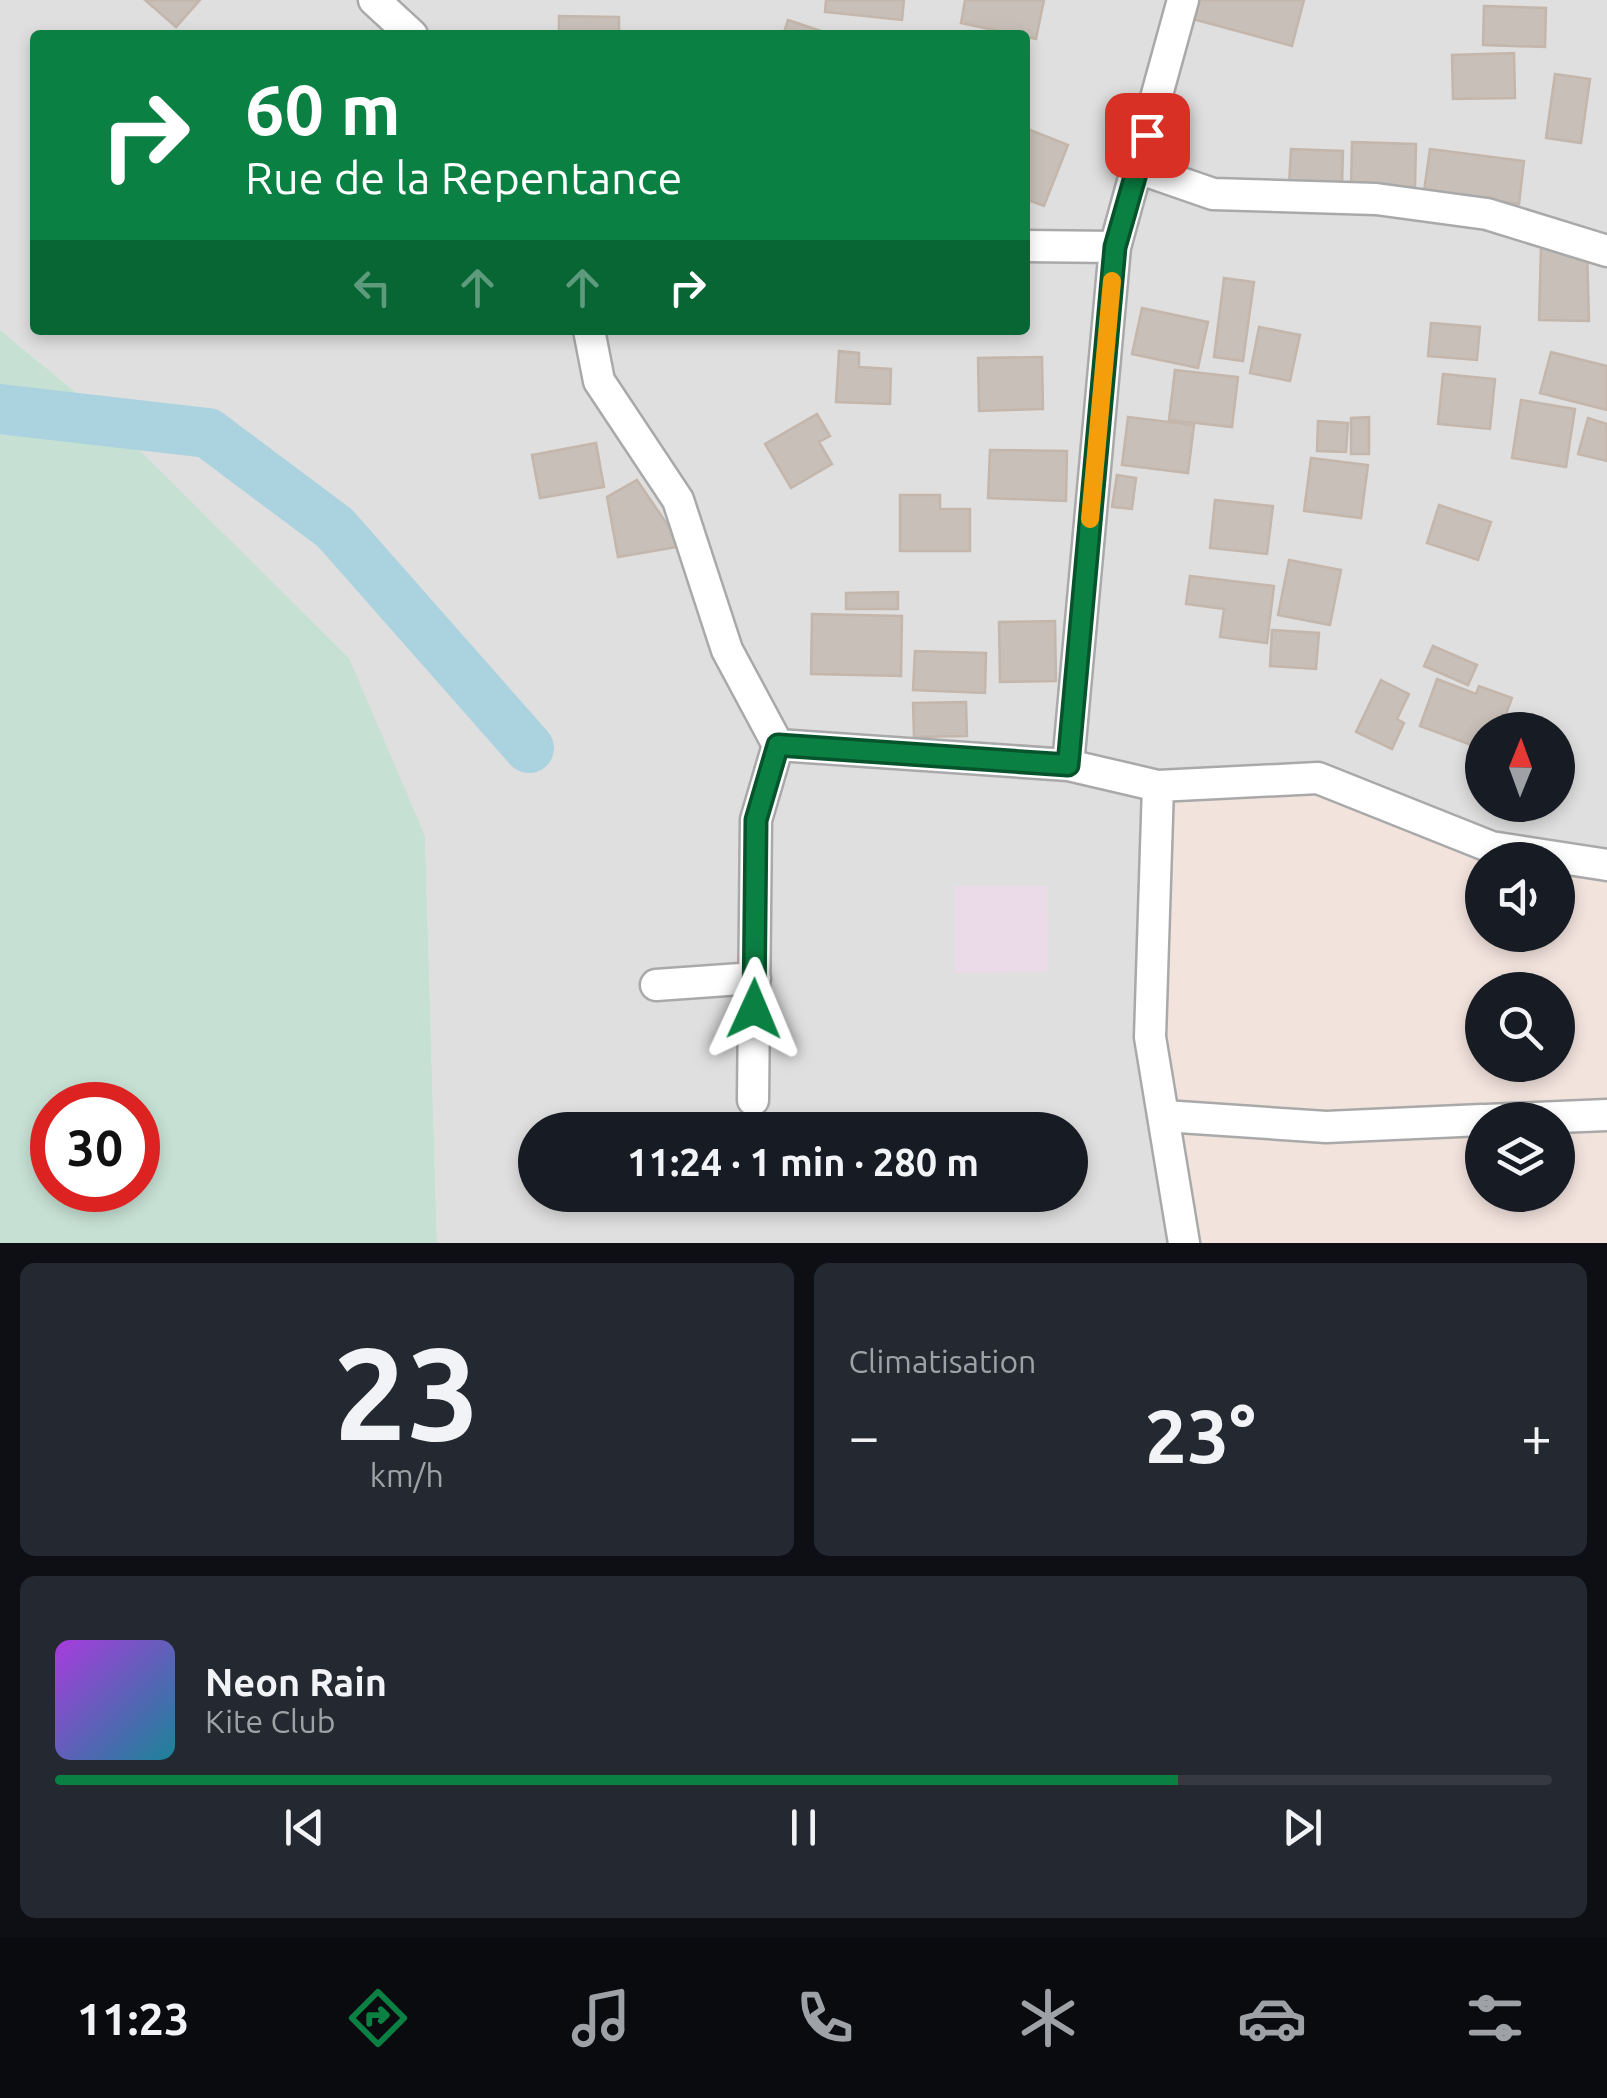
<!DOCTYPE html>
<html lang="fr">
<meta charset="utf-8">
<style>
:root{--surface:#171b24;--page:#242831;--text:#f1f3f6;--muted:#9ea1a6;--line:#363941;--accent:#0b8043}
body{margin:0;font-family:Ubuntu,sans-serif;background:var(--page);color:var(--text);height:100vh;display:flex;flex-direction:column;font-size:38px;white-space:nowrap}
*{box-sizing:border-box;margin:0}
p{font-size:32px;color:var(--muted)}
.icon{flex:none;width:55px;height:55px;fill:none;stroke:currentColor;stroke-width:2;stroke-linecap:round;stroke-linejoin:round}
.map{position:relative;height:1243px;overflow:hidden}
.sheet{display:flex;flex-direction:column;gap:20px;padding:20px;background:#0d0f14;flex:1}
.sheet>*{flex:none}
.top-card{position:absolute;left:30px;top:30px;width:1000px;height:305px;border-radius:10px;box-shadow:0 5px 15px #0003;background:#0b8043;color:#fff;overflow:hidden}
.needle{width:65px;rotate:1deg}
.controls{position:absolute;left:1465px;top:712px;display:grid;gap:20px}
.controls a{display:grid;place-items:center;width:110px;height:110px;border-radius:50%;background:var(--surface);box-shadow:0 5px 15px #0003;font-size:50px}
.speed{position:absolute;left:30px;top:1082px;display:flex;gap:20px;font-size:50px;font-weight:700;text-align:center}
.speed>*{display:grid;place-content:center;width:130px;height:130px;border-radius:50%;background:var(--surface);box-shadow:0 5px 15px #0003;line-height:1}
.speed .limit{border:15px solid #d22;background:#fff;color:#111}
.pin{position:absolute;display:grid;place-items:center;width:85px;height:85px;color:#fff;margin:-42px;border-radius:20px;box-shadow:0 5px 15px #0006}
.me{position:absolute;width:110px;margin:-55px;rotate:1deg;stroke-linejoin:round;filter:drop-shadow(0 0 8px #0008)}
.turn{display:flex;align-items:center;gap:35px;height:210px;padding:0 50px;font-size:45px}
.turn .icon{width:130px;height:130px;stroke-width:2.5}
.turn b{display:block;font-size:70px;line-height:85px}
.lanes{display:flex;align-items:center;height:95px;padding:0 50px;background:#0003;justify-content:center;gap:50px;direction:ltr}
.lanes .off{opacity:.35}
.big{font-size:75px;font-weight:700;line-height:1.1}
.sheet .widget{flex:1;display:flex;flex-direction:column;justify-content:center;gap:15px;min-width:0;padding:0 35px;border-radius:15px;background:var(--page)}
.sheet .dial{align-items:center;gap:0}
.dial b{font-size:130px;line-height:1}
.song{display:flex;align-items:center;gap:30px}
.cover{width:120px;height:120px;border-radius:15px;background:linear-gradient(135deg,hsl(280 70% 55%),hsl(190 70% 35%))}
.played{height:10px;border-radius:5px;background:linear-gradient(90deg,var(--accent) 75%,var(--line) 75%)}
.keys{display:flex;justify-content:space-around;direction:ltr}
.heat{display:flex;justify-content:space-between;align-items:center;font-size:55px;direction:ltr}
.sheet .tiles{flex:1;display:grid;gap:20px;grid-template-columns:1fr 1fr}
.widget:last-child{grid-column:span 2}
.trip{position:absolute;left:518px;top:1112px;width:570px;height:100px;border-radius:50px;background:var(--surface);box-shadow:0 5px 15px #0003;font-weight:700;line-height:100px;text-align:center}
.tabs{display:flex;height:160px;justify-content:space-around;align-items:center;background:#090b0e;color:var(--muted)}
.tabs .icon{width:70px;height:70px}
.tabs .selected{color:var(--accent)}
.tabs b{font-size:45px;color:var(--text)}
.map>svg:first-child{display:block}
.residential{fill:#e0dfdf;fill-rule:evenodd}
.industrial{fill:#ebdbe8}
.military{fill:#f3e3dd;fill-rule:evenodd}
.wetland{fill:#c6e0d4;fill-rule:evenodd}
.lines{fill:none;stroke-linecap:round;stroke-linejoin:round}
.river{stroke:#aad3df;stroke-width:50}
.building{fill:#c7bfb8;stroke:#c4b6ab;stroke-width:2.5}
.minor-casing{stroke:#a9a9a9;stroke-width:35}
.minor{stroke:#fff;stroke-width:30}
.route-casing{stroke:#07532c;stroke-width:25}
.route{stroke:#0b8043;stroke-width:18}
.slow{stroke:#f59e0b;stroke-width:18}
</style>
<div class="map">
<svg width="1607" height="1243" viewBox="0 0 1607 1243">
<rect width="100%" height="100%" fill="#f2efe9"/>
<path class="residential" d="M0,0H1607V1243H437L425,836L106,417L0,330ZM35,35H1025V330H35ZM1482,730H1558V805H1482ZM1482,860H1558V935H1482ZM1482,990H1558V1065H1482ZM1482,1120H1558V1195H1482ZM535,1130H1070V1195H535Z"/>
<path class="industrial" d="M955,886H1047L1048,972L955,973Z"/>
<path class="military" d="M1318,778L1491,847L1607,865V1243H1182L1164,1116L1158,786ZM1482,860H1558V935H1482ZM1482,990H1558V1065H1482ZM1482,1120H1558V1195H1482Z"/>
<path class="wetland" d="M0,330L106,417L349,658L425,836L437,1243H0ZM52,1105H138V1190H52Z"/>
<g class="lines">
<path class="river" d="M0,409L208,433L335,528L529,748"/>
</g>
<path class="building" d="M145,0H200L176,27Z
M826,0H904L902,20L825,12Z
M965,0H1044L1036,39L961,23Z
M1198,0H1304L1292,46L1193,19Z
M1484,6L1546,8L1545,47L1483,45Z
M559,16L619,17V35H559Z
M788,20L833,35H783Z
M1514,53L1515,98L1453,99L1452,55Z
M1555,74L1590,79L1581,143L1546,138Z
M1025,128L1068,145L1044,206L1025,199Z
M1352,142L1416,144L1415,187L1351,185Z
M1291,149L1343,151L1342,186L1289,185Z
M1430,149L1524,161L1519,204L1424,191Z
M1541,247L1587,248L1589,321L1539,320Z
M1224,278L1254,282L1243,361L1214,357Z
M1142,308L1208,322L1198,368L1132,354Z
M1431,323L1480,327L1477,360L1428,356Z
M1259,327L1300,335L1290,381L1250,373Z
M839,351L859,353V367L891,369L890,404L836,402Z
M1551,352L1607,366V410L1540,393Z
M1042,357L1043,409L979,411L978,358Z
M1175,370L1238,377L1232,427L1169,420Z
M1443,374L1495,379L1490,429L1438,424Z
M1521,400L1575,409L1566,467L1512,458Z
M817,414L830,436L819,442L832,464L791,488L765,444Z
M1128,417L1194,425L1188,473L1122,465Z
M1369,417V454H1351V418Z
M1588,418L1607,424V461L1578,454Z
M1318,421L1348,423L1346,452L1317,451Z
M596,443L604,487L540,498L532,455Z
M990,450L1067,451L1066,501L988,498Z
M1311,458L1368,465L1361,518L1304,511Z
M1117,475L1136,478L1132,509L1112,507Z
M637,480L682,546L618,557L607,497Z
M900,495H940V509H970V551H900Z
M1215,500L1273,506L1267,554L1210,548Z
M1439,505L1491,522L1478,560L1427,543Z
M1289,560L1341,570L1330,625L1278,615Z
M1190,576L1274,586L1267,643L1220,637L1224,609L1186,604Z
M898,592V609H846V593Z
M812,614L902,616L901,676L811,674Z
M1055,621L1056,681L1000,682L999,622Z
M1272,630L1319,633L1316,669L1270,666Z
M1433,646L1477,665L1468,685L1424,666Z
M915,651L986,653L985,693L913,690Z
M1437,679L1476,694L1479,686L1512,698L1500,730H1482V749L1420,726Z
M1381,680L1409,694L1397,719L1404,723L1392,749L1356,732Z
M966,702L967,736L914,737L913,703Z"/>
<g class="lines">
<g class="minor-casing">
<path id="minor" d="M374,0L412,35
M1138,168L1213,194L1376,199L1487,214L1607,251
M1025,246L1115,247
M589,330L599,381L678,500L727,650L778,745L1068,765L1158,786L1318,778L1491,847L1607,865
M1068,765L1115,247L1183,0
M1158,786L1150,1037L1184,1243
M656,985L755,978
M753,1100L756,820L778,745
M1164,1116L1326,1127L1482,1120
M1486,1120L1607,1115"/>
</g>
<use href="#minor" class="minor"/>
</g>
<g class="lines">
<g class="route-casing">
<path id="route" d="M754,1009L756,820L778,745L1068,765L1115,247L1147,135"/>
</g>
<use href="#route" class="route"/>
<path class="slow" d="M1090,519L1112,281"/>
</g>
</svg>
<div class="controls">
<a><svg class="needle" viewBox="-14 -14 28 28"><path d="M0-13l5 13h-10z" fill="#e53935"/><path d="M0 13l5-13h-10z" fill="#9ea1a6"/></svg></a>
<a><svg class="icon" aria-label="sound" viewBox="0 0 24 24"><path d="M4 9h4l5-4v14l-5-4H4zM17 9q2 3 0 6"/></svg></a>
<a><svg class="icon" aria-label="search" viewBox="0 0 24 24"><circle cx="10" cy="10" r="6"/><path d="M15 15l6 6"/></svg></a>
<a><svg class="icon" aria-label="layers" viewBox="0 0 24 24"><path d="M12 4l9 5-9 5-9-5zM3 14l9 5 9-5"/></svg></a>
</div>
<div class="speed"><div class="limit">30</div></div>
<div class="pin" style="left:1147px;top:135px;background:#d93025"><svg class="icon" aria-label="arrive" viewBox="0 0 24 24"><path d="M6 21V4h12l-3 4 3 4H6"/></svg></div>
<svg class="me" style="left:754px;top:1009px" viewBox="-20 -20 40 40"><path d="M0-17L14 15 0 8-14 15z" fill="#0b8043" stroke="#fff" stroke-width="4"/></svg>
<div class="trip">11:24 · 1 min · 280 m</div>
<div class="top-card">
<div class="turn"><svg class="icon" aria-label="right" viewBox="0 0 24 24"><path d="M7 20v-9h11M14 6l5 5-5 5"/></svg><div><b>60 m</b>Rue de la Repentance</div></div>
<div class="lanes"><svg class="icon off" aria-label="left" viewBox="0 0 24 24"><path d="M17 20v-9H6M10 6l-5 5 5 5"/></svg><svg class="icon off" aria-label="ahead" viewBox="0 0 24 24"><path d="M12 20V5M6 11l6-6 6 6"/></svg><svg class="icon off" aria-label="ahead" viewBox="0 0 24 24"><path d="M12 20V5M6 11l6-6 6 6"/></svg><svg class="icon" aria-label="right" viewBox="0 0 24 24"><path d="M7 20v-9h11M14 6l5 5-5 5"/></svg></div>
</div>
</div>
<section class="sheet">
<div class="tiles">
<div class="widget dial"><b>23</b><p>km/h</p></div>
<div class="widget"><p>Climatisation</p>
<div class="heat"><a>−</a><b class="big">23°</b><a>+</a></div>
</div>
<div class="widget">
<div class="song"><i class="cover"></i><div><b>Neon Rain</b><p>Kite Club</p></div></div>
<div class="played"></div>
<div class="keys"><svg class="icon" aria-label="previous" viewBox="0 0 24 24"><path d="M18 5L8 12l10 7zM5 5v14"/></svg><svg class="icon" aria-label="pause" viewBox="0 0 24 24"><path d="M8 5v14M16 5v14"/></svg><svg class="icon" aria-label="next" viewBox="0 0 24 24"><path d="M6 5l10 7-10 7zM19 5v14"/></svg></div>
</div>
</div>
</section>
<nav class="tabs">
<b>11:23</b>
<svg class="icon selected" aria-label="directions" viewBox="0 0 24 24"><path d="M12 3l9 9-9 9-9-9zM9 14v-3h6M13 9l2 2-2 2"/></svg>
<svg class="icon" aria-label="music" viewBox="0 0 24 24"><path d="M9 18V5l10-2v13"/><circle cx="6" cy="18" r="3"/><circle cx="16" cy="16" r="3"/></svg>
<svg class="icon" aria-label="phone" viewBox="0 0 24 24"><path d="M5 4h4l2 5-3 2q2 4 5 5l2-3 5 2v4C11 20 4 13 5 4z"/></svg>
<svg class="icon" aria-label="climate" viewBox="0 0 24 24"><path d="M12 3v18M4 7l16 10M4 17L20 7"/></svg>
<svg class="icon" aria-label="car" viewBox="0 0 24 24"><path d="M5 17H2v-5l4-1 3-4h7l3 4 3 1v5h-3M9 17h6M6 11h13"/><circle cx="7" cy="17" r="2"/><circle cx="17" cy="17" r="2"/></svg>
<svg class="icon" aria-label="filters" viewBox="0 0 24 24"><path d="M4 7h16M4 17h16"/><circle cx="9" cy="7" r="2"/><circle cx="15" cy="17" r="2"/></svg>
</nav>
